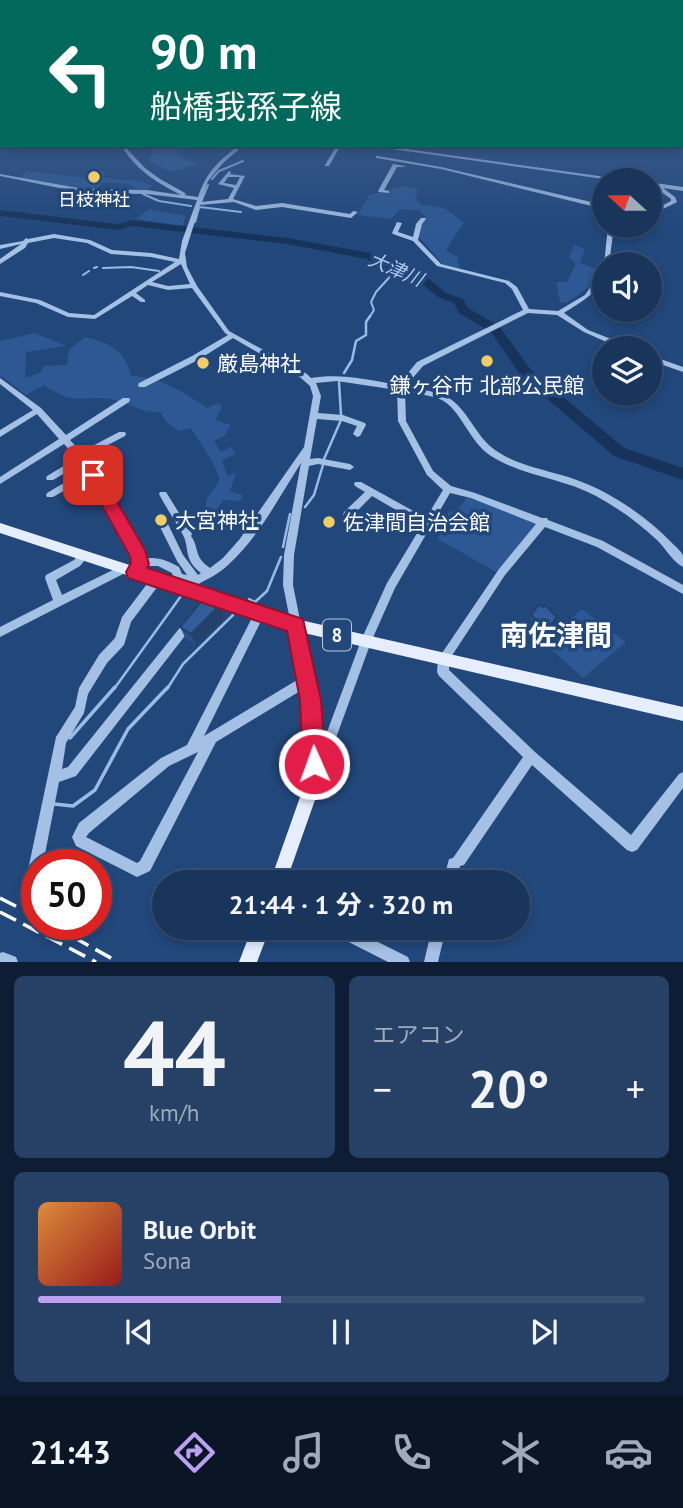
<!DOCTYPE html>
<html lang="ja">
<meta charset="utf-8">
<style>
:root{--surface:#1a355c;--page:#274065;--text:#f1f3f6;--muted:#9fabbb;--line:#385072;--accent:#bca0f2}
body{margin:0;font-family:"PT Sans","Noto Sans JP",sans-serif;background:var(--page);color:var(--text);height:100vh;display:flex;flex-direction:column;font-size:26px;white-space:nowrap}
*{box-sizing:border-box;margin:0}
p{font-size:23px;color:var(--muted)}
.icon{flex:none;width:38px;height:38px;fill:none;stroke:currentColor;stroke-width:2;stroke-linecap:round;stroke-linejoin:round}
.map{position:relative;height:962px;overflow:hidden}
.sheet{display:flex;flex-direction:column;gap:14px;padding:14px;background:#0e1d33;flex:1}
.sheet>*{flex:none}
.guide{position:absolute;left:0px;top:0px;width:684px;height:147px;box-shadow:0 4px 10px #0003,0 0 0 2px var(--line);background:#00695c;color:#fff;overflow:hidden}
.needle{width:46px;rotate:291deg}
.tools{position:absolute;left:592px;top:168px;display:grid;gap:14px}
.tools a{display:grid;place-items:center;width:70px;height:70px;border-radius:50%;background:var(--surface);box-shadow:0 4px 10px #0003,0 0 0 2px var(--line);font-size:35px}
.speed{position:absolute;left:21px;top:849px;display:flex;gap:14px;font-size:35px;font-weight:700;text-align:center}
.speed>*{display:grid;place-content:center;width:91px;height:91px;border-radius:50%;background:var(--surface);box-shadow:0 4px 10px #0003,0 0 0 2px var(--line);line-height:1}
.speed .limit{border:10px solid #d22;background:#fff;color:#111}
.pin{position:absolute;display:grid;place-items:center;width:60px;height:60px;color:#fff;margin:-30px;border-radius:14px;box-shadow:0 4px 10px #0006}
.me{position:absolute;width:77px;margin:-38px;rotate:358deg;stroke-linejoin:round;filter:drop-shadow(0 0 5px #0008)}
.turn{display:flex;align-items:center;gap:24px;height:147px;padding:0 35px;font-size:32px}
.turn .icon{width:91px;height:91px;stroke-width:2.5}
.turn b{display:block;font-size:49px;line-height:60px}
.big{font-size:52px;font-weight:700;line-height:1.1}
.sheet .widget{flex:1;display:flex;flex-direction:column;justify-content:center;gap:10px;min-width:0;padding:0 24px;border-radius:10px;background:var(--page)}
.sheet .dial{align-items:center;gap:0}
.dial b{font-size:91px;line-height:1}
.song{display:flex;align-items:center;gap:21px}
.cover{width:84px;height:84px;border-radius:10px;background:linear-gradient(135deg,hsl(30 70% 55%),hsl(0 70% 35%))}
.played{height:7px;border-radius:4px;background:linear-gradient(90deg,var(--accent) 40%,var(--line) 40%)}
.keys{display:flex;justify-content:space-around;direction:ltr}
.heat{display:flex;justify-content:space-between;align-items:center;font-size:38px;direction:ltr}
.sheet .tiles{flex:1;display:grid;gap:14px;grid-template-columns:1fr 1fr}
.widget:last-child{grid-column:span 2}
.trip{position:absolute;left:152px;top:870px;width:378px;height:70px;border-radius:35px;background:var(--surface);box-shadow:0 4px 10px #0003,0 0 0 2px var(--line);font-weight:700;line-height:70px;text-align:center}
.tabs{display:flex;height:112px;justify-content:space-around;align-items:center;background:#0a1525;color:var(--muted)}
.tabs .icon{width:49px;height:49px}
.tabs .on{color:var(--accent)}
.tabs b{font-size:32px;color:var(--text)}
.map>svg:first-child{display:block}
.green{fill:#2d5893}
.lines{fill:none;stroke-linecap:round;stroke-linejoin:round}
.stream-far2{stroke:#99bbe6;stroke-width:2}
.stream-far1{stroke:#99bbe6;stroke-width:2.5}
.stream{stroke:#99bbe6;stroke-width:3.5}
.river{fill:#17335b;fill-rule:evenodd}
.runway{fill:#90a3bd;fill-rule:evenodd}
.minor{fill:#a5c0e5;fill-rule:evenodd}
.major{fill:#e6eefd;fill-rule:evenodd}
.rail{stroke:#fff;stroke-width:3.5;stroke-dasharray:18 8;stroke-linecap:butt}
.wall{fill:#2b5083}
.shaded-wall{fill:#23416a}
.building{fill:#325d98;stroke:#23416a;stroke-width:2}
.route{fill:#e11d48;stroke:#92132f;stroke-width:2}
.poi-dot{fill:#f1cd68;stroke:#22477b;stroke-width:2.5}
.labels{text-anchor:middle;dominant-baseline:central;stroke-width:7;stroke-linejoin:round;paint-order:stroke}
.far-poi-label{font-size:18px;fill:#fff;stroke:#22477b}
.far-water-label{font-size:19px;font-style:italic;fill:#b0cbed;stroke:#22477b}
.shield{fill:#22477b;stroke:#bdc8d7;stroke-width:2}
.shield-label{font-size:19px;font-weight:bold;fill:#fff}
.poi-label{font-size:21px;fill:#fff;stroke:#22477b;text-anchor:start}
.near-quarter-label{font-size:28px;font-weight:bold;fill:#fff;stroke:#22477b}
</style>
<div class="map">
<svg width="683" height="962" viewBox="0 0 683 962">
<rect width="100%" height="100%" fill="#22477b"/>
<path class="green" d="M131,145L180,148L183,149L175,154L197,164L171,172L148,160L154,151Z
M98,170L104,172L103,178L140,181L153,186C141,195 137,186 126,184C119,182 109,183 102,183L96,190L22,179L21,175L29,171L86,178L91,172Z
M404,186L419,190L415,198L421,205L444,208L464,222L446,250L459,258L457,262L460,268L443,264L419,237L421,225L426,219L420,210L400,209L391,219L358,215L369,195Z
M149,209L186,216L182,226L136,219Z
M574,245L585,249L580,263L600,270C595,285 578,296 565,303L560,302L556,282H567L576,263L569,258Z
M35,333L66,346L26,352L25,378L40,373L44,366L67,365L69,350L85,337C107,342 126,350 131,376C160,377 184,392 207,408L219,403L222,407L215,420L231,425L224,436L214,441L221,452L231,447L236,454L222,460L227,476L236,473L230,491L243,495L240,501L223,500L213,515L205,513L207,498L220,480L213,463L191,428L179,431L166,422L160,412C142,412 134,406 118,401C86,392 78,409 44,385L26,395L0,375V341Z
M468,496L539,523L496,572L438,539L449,511L456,512Z
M582,609L626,642L583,678L543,642Z"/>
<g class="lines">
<path class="stream-far2" d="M212,179L219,171L243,161
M143,194L159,201L191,206
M201,202L208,185
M200,207L241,212
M195,222L199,208
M94,268L97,267
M103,268L131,267L159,271
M83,275L89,271
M369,318L374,310L371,302L376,292L396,270"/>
<path class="stream-far1" d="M344,373L352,360L356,341L366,335V322L370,316
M339,382L341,415
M324,459L341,420
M305,507L314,495L323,465
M283,547L290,514
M249,599L255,602L267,591L281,557
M114,689L181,596
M167,689L183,664L233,615"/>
<path class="stream" d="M70,738L115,687
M54,804L73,806L95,790L128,729L168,687"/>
<path class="river" d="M0,210L118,224L132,220L287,238L370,253L386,263L424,275L446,293L463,299L468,308L499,326L531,370L624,448L683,468V480L614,456L521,376L491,332L459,313L454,303L438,297L416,279L378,267L367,259L287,244L132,226L118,230L0,216Z"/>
<path class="runway" d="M683,129V145H681Z"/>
<path class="minor" d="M0,130H2V132H0Z
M239,145H244L223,163L208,181L201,202L228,199L234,188L218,184L229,171L231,172L230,174L245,176L233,199L256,206L282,203L350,214L353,211L358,212L351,218L282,207L256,210L234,202L200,205L185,253L187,267L197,286L229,331L307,374L311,378C340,373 370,380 398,385L417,362L523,310L512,289L505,283L437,266L413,241L393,234L392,233L397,222L402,223L398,232L413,237L416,224L421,218H425L426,219L422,224L418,240L441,264L509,281L517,287L529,309L558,311L585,295L602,270L604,269C604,291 579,303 564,313L588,330L629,346V348H620L584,332L557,315L528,313L423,366L405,387C417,389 437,391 447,397C468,408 476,439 498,452C521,467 549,470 574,479C611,492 646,516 673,544C676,547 682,552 683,556C683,560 683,564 683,567C673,562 666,549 657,540C639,523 618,508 596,496C563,478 522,476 491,456C470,443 461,410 442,400C431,395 416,394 405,391L406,421L433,471L451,486L475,493L542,518H547L548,520L603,541L683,585V594L597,547L545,527L505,575L449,660V670L535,752L631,835L679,774L683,772V788L637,850L632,852L627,850L532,765L464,865L460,866L457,882H443L449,859L453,858L523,757L439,676L437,672L438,659L499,569L536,524L471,498L450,493L395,588L371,642L321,779L317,781L313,779L311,775L362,638L387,583L422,525L372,496L351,517H345L343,514L345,511L365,492L355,486L354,484L355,482H361L426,518L443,490L427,475L398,421L397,390L337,381L316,383L321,396L318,413L343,415L365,423L366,425L360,436L357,437L353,434L357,426L342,421L317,419L310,459L318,458L350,464L354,467L350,470L318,464L309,466L294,555L293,585L301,625L300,628L296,630L292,628L291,625L283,585L284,555L301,463C279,497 259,537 228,565C219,574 207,579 197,585L174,580L172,573L158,566H145C140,569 141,573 135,571L133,568L135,564L133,556L88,477L53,497H47L46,495L47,493L84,471L80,464L53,480H47L46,478L47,476L77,458L64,444L0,484V477L59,439L37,414L0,437V430L33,410L0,384V378L41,408L66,435L123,398H129L130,400L129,402L70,440L81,452L119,432H125L126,434L125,436L85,457L141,552L144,559C157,556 168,561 179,567L182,574L187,575L177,561L159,525L161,522L164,521L167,522L183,555L198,575L201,573C183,559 190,549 183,535C176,522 167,509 160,496L159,494L160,492H166L192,534L191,536C200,549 193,556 210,568L223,558L239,540L304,447L313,396L310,386L301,378L233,338L198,360L145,387H139L138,385L139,383L192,356L228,335L225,333L192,288L168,290L148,285L136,293L145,300V302H141L132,296L95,319L68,317L36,303L0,296V292L40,300L69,313L94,315L175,262L151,257L111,254L87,243L54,238L28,243L25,248L0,264V259L21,244L0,249V245L23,241L26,238L28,239L54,234L90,240L112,250L151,253L179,259L182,241L197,200L147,194L84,193L0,176V174L84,189L147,190L181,195C158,183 137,171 123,148L125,147L145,168L160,179L185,193L186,194L184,195L198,197C207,171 218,162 239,145ZM228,177H240L236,185L224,183ZM181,264L190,284L168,286L152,282Z
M337,145H341L329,166H325V165Z
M364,145H378L620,179L622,180H611Z
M378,156L441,167L604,205V209L441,169L376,158V156Z
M393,164L405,166L403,167H397L384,190L389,191V193L379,192L378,191Z
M655,183L683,187V191L663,188L675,197L677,202L649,216V212L671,201V199L653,186V184Z
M608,226H614L609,264L604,265Z
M649,355L683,367V372L649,360Z
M84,551L87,552L89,555L80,566L56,580L62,595L121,566L124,565L127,566L129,569L127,572L0,637V627L53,600L45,578L46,575L74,560L81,552Z
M157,575L161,576L162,579L161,582L131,622L124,645L107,663L88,694L84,713L66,743L62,769L68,767L186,620L190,618L194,620L195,623L76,776L59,782L43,864H37V876L35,877L30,875L28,870L56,737L75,707L79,688L99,655L115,638L122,617L153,576Z
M260,608L264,610L265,613L204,736L302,677L306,675L310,677L312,681L310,685L216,742L150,871L137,877L76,846L72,837L79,823L161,758L187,745L256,610ZM198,752L140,861L137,863L86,837L89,833L169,766Z
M329,928H350L408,957L410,962H388L331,933Z
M432,928H446L438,962H424Z
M3,952L16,957L18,962H0V953Z"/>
<path class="major" d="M0,523L296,619L683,707V721L304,633L320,723L321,783L286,882H270L305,783L306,723L290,629L0,533Z
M252,928H270L257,962H239Z"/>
<path class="rail" d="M0,898L37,917
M0,912L96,962
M50,924L118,962"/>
</g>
<path class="wall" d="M220,605L224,618L196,645L186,639L180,627Z
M531,615L557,617L545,632L529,618Z"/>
<path class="shaded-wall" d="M220,605L224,618L196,645L191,634Z"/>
<path class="building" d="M203,599L220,605L191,634L180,627Z
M539,605L543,607L545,605L557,617L547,629L531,615Z"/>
<linearGradient id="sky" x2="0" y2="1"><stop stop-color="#132744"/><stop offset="0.42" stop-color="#3e5e8d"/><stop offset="1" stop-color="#3e5e8d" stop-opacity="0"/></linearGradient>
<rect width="683" height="234" fill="url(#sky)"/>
<path class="route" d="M93,469L99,471L145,550L149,564L147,568L303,619L321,700L326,764L322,772L314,775L306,772L303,764L300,700L287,631L128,578L126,572L131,563L130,556L85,475Z"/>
<g class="poi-dot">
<circle cx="94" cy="177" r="7"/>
<circle cx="487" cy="361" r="7"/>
<circle cx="203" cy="363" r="7"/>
<circle cx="161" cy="520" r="7"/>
<circle cx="329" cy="522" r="7"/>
</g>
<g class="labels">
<g class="far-poi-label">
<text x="94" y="199">日枝神社</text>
</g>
<g class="far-water-label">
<text transform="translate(396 269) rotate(23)">大津川</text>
</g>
<rect class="shield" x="323" y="619.5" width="28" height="31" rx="5"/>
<g class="shield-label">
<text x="337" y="635">8</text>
</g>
<g class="poi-label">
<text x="217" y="363">厳島神社</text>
<text x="487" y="385" text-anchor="middle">鎌ヶ谷市 北部公民館</text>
<text x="175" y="520">大宮神社</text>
<text x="343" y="522">佐津間自治会館</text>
</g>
<g class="near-quarter-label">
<text x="556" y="634">南佐津間</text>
</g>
</g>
</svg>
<div class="tools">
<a><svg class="needle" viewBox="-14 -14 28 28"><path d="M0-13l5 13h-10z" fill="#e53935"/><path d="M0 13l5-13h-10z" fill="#9fabbb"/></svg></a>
<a><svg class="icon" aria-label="sound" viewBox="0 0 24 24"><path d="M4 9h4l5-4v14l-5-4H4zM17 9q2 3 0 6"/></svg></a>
<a><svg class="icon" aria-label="layers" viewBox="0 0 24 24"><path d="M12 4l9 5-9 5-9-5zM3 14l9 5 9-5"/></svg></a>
</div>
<div class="speed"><div class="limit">50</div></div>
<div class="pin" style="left:93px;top:475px;background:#d93025"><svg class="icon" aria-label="arrive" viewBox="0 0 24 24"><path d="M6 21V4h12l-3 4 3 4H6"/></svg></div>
<svg class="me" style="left:314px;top:764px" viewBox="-20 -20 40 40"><circle r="17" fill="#e11d48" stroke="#fff" stroke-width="3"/><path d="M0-11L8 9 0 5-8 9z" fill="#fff"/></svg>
<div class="trip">21:44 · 1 分 · 320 m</div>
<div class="guide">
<div class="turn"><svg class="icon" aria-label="left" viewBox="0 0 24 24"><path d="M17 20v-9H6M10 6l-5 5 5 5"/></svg><div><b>90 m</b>船橋我孫子線</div></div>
</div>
</div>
<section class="sheet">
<div class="tiles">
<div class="widget dial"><b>44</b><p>km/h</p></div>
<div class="widget"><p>エアコン</p>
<div class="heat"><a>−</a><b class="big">20°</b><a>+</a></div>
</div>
<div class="widget">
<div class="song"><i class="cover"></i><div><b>Blue Orbit</b><p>Sona</p></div></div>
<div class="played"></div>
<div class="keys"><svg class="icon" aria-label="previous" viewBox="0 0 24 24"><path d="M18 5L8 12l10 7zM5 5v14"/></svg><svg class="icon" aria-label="pause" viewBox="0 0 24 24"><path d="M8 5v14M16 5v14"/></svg><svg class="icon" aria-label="next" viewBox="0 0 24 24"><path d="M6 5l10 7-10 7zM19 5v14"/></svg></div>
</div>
</div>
</section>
<nav class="tabs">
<b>21:43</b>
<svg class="icon on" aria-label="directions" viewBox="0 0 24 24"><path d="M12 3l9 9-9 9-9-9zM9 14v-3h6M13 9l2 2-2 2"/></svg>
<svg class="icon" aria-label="music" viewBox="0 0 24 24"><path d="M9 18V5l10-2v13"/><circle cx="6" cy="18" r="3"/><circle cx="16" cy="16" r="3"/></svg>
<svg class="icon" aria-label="phone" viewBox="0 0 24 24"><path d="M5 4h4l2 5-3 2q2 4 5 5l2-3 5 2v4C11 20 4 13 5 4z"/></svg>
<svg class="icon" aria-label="climate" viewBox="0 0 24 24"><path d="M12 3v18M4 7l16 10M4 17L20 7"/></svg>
<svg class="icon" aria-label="car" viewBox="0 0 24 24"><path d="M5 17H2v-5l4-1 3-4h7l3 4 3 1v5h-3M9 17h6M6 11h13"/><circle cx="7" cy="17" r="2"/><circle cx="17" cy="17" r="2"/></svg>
</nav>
